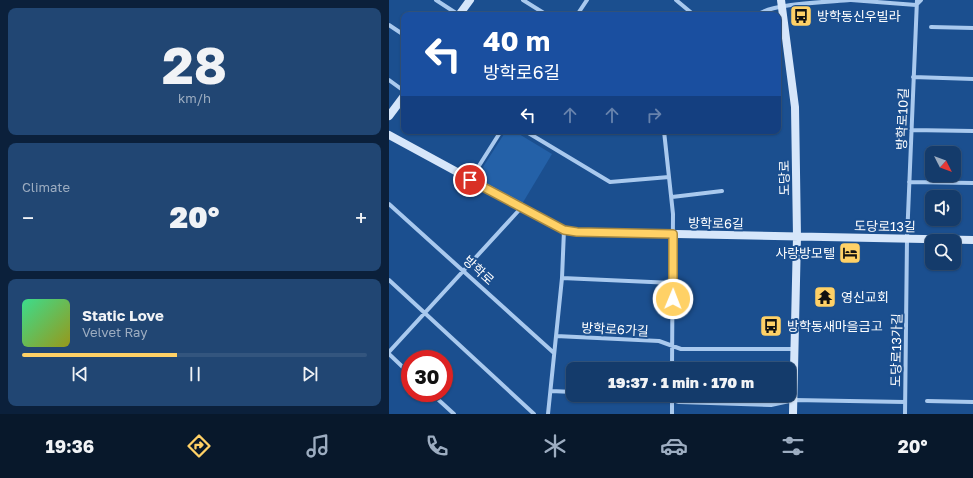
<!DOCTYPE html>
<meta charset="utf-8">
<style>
:root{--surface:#143b6b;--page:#214673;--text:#f1f3f6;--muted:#9dadc1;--line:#33557e;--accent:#ffd166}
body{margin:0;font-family:"Golos Text","Noto Sans KR",sans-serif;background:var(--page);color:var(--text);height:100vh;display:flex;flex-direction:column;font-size:15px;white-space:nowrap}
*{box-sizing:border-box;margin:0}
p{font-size:13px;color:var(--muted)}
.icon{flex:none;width:22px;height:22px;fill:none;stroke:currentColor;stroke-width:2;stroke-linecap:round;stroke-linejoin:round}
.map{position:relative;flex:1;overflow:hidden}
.side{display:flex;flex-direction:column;gap:8px;padding:8px;background:#0b203b;width:389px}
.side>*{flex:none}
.hud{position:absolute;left:12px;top:12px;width:380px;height:122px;border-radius:8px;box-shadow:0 1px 3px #0004,0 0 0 1px var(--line);background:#1a4fa0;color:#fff;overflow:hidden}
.needle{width:26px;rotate:132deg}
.tools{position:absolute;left:536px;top:146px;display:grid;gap:8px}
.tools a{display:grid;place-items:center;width:36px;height:36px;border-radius:8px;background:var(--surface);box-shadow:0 1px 3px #0004,0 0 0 1px var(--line);font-size:20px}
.speed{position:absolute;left:12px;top:350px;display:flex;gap:8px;font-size:20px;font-weight:700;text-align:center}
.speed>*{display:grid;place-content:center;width:52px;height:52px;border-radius:50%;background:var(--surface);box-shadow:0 1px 3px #0004,0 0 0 1px var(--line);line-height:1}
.speed .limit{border:6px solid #d22;background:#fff;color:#111}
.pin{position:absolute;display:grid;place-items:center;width:34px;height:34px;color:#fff;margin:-17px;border:2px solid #fff;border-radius:50%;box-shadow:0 1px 4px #0007}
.me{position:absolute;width:44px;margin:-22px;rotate:1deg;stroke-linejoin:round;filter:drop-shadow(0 0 3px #0008)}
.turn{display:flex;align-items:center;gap:14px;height:84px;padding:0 16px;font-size:18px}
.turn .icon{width:52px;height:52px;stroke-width:2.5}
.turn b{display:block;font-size:28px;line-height:34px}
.lanes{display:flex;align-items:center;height:38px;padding:0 16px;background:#0003;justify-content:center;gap:20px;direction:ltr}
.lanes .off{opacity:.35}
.big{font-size:30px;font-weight:800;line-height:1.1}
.side .card{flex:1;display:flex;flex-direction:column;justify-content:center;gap:6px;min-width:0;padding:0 14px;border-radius:8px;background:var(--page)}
.side .dial{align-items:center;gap:0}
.dial b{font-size:52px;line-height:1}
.song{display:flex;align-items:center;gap:12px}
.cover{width:48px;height:48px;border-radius:6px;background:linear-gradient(135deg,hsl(150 70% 55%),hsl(60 70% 35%))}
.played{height:4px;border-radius:2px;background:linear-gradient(90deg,var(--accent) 45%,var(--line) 45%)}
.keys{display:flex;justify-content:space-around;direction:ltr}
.heat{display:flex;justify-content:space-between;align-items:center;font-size:22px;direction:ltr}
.trip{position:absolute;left:177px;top:362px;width:230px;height:40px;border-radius:8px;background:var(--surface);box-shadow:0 1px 3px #0004,0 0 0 1px var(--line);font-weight:800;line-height:40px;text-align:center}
.tab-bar{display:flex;height:64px;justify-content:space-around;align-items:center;background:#08182b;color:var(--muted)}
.tab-bar .icon{width:28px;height:28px}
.tab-bar .current{color:var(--accent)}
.tab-bar b{font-size:18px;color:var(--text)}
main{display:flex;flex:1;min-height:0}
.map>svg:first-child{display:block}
.green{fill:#2461a8}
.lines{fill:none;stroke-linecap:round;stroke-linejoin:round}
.street{stroke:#a9c9ee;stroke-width:4}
.secondary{stroke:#d6e6fa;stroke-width:8}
.route-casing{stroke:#a68842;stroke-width:10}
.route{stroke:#ffd166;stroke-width:7}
.labels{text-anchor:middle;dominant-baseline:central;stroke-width:4;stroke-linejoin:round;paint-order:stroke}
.poi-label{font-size:13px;fill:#fff;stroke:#1b4f8f;text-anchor:start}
.street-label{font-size:13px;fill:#fff;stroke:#1b4f8f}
</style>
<main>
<section class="side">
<div class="card dial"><b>28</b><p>km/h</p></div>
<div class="card"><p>Climate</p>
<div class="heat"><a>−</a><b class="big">20°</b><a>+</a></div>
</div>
<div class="card">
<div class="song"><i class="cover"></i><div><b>Static Love</b><p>Velvet Ray</p></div></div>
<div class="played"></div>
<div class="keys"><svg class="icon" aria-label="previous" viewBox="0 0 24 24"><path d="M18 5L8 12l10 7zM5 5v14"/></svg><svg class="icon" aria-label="pause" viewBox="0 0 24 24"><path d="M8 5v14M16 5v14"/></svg><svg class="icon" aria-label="next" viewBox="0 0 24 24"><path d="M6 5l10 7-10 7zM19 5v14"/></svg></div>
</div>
</section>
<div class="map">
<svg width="584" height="414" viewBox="0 0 584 414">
<rect width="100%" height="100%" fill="#1b4f8f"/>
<path class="green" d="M117,131H125L163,154L133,204L99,185L94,167Z"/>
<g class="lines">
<path class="street" d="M47,0L70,15
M134,0L158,15
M287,0L305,15
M462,0L527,5L532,0
M188,15L198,0
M368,15C384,3 440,2 461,0
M0,25L15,35
M542,27L584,28
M524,77L584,79
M0,80L15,91
M522,130L584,131
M136,131L221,182L280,177
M275,131L284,214L283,369
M81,180L112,131
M520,182L584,183
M283,197L333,191
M0,204L165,353
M173,278L284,283
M0,280L145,414
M167,336L270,341L292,349H405
M0,352L132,208
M0,354L21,374
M162,391L184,392
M42,393L65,414
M269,395L290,402L382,405L405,400L516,402
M538,401L584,402
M159,414L173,278L175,230
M283,414V395
M516,414L518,239L528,0"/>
<path class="secondary" d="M392,0L406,107L408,237L404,414
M70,15L81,0
M0,116L15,96
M0,135L175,230L188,232L584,240"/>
</g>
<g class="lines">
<g class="route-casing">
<path id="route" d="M81,180L175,230L188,232L284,234V299"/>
</g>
<use href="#route" class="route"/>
</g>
<defs>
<g id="bus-square" transform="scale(1.15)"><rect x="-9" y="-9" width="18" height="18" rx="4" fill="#ffd166" stroke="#1b4f8f"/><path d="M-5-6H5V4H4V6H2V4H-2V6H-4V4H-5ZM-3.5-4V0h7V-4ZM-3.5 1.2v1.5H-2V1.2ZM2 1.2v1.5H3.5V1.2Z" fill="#111"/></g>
<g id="hotel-square" transform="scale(1.15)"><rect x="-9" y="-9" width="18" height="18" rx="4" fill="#ffd166" stroke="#1b4f8f"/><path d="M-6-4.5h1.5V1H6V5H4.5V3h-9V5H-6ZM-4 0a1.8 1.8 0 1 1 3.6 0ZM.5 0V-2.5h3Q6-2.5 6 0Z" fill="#111"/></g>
<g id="temple-square" transform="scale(1.15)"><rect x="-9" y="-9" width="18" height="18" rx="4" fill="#ffd166" stroke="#1b4f8f"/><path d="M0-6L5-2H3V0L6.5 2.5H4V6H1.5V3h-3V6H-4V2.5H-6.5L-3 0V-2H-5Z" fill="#111"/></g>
</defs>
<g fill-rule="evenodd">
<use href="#bus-square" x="412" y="16"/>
<use href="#hotel-square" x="461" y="253"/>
<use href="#temple-square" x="436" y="297"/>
<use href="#bus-square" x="382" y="326"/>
</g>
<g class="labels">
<g class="poi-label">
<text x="428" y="16">방학동신우빌라</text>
<text x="446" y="253" text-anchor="end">사랑방모텔</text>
<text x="452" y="297">영신교회</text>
<text x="398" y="326">방학동새마을금고</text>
</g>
<g class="street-label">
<text transform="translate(513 119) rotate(-88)">방학로10길</text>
<text transform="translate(395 178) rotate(-91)">도당로</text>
<text transform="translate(327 223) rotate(1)">방학로6길</text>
<text transform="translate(496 226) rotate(1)">도당로13길</text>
<text transform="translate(90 270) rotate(42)">방학로</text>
<text transform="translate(226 329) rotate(3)">방학로6가길</text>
<text transform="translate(507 350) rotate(-89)">도당로13가길</text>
</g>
</g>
</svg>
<div class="tools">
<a><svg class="needle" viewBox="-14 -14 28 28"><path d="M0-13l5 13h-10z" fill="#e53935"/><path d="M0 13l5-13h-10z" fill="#9dadc1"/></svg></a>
<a><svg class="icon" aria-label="sound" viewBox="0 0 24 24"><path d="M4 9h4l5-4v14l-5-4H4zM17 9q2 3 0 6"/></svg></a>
<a><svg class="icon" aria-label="search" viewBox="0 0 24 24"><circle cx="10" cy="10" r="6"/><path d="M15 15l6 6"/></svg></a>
</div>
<div class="speed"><div class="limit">30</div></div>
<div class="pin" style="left:81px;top:180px;background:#d93025"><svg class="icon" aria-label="arrive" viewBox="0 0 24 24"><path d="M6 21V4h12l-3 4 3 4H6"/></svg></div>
<svg class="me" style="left:284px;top:299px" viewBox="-20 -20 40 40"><circle r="17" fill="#ffd166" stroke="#fff" stroke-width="3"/><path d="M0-11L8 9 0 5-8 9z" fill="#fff"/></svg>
<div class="trip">19:37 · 1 min · 170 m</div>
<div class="hud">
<div class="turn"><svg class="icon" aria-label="left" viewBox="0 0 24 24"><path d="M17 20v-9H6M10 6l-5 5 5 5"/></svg><div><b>40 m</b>방학로6길</div></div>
<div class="lanes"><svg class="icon" aria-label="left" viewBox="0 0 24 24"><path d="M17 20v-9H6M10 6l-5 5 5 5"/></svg><svg class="icon off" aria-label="ahead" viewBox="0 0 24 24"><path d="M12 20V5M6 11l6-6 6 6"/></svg><svg class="icon off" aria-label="ahead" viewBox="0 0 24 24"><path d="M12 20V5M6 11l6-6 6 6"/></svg><svg class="icon off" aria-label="right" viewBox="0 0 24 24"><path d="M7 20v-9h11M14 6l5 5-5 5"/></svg></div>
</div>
</div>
</main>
<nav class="tab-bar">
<b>19:36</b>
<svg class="icon current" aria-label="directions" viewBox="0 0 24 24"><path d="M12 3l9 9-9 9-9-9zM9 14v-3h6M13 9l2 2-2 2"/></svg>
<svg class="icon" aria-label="music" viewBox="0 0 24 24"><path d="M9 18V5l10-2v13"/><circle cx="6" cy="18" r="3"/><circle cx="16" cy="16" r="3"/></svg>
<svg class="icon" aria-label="phone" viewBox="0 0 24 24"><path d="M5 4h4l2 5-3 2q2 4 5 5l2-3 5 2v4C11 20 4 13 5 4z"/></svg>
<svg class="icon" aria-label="climate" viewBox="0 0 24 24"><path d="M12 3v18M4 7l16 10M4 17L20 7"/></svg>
<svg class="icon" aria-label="car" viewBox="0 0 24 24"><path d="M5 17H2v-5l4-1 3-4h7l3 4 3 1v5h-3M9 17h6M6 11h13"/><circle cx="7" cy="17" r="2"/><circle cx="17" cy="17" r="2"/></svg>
<svg class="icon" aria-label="filters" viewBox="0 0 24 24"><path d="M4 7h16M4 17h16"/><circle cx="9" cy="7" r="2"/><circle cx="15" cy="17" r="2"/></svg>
<b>20°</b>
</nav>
